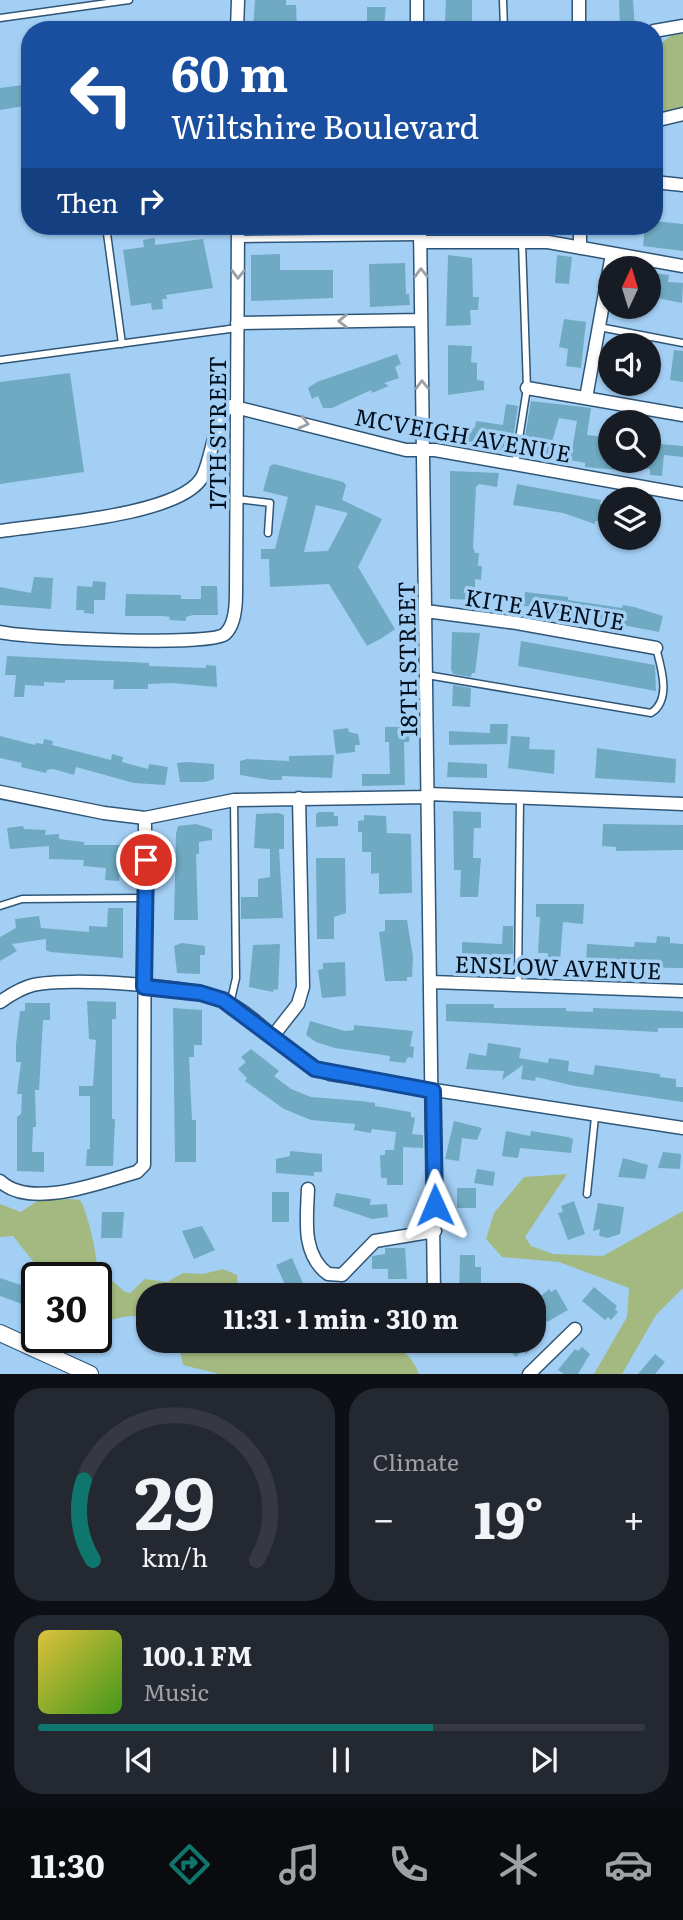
<!DOCTYPE html>
<meta charset="utf-8">
<style>
:root{--surface:#171b24;--page:#242831;--text:#f1f3f6;--muted:#9ea1a6;--line:#363941;--accent:#0f766e}
body{margin:0;font-family:Literata,serif;background:var(--page);color:var(--text);height:100vh;display:flex;flex-direction:column;font-size:26px;white-space:nowrap}
*{box-sizing:border-box;margin:0}
p{font-size:23px;color:var(--muted)}
.icon{flex:none;width:38px;height:38px;fill:none;stroke:currentColor;stroke-width:2;stroke-linecap:round;stroke-linejoin:round}
.map{position:relative;height:1374px;overflow:hidden}
.sheet{display:flex;flex-direction:column;gap:14px;padding:14px;background:#0d0f14;flex:1}
.sheet>*{flex:none}
.hud{position:absolute;left:21px;top:21px;width:642px;height:214px;border-radius:28px;box-shadow:0 2px 5px #0004;background:#1a4fa0;color:#fff;overflow:hidden}
.needle{width:46px;rotate:4deg}
.tools{position:absolute;left:598px;top:256px;display:grid;gap:14px}
.tools a{display:grid;place-items:center;width:63px;height:63px;border-radius:50%;background:var(--surface);box-shadow:0 2px 5px #0004;font-size:35px}
.speed{position:absolute;left:21px;top:1262px;display:flex;gap:14px;font-size:35px;font-weight:700;text-align:center}
.speed>*{display:grid;place-content:center;width:91px;height:91px;border-radius:50%;background:var(--surface);box-shadow:0 2px 5px #0004;line-height:1}
.speed .limit{border:4px solid #111;border-radius:10px;background:#fff;color:#111}
.pin{position:absolute;display:grid;place-items:center;width:60px;height:60px;color:#fff;margin:-30px;border:4px solid #fff;border-radius:50%;box-shadow:0 2px 7px #0007}
.me{position:absolute;width:77px;margin:-38px;rotate:359deg;stroke-linejoin:round;filter:drop-shadow(0 0 5px #0008)}
.turn{display:flex;align-items:center;gap:24px;height:147px;padding:0 35px;font-size:32px}
.turn .icon{width:91px;height:91px;stroke-width:2.5}
.turn b{display:block;font-size:49px;line-height:60px}
.then{display:flex;align-items:center;height:66px;padding:0 35px;background:#0003;gap:14px;font-size:26px}
.big{font-size:52px;font-weight:700;line-height:1.1}
.sheet .card{flex:1;display:flex;flex-direction:column;justify-content:center;gap:10px;min-width:0;padding:0 24px;border-radius:28px;background:var(--page)}
.sheet .dial{align-items:center;gap:0}
.dial svg{height:182px;overflow:visible;fill:none;stroke:var(--line);stroke-width:7;stroke-linecap:round;text-anchor:middle}
.dial text{fill:var(--text);stroke:none}
.song{display:flex;align-items:center;gap:21px}
.cover{width:84px;height:84px;border-radius:10px;background:linear-gradient(135deg,hsl(50 70% 55%),hsl(100 70% 35%))}
.played{height:7px;border-radius:4px;background:linear-gradient(90deg,var(--accent) 65%,var(--line) 65%)}
.keys{display:flex;justify-content:space-around;direction:ltr}
.heat{display:flex;justify-content:space-between;align-items:center;font-size:38px;direction:ltr}
.sheet .tiles{flex:1;display:grid;gap:14px;grid-template-columns:1fr 1fr}
.card:last-child{grid-column:span 2}
.trip{position:absolute;left:136px;top:1283px;width:410px;height:70px;border-radius:28px;background:var(--surface);box-shadow:0 2px 5px #0004;font-weight:700;line-height:70px;text-align:center}
.dock{display:flex;height:112px;justify-content:space-around;align-items:center;background:#090b0e;color:var(--muted)}
.dock .icon{width:49px;height:49px}
.dock .current{color:var(--accent)}
.dock b{font-size:32px;color:var(--text)}
.map>svg:first-child{display:block}
.green{fill:#a3b980}
.building{fill:#6faac2;fill-rule:evenodd}
.lines{fill:none;stroke-linecap:round;stroke-linejoin:round}
.service-casing{stroke:#2f5676;stroke-width:9}
.minor-casing{stroke:#2f5676;stroke-width:15}
.tertiary-casing{stroke:#2f5676;stroke-width:18}
.service{stroke:#fff;stroke-width:6}
.minor{stroke:#fff;stroke-width:12}
.tertiary{stroke:#fff;stroke-width:16}
.oneway{stroke:#9aa0a5}
.route-casing{stroke:#114b97;stroke-width:18}
.route{stroke:#1a73e8;stroke-width:12}
.labels{text-anchor:middle;dominant-baseline:central;stroke-width:7;stroke-linejoin:round;paint-order:stroke}
.street-label{font-size:23px;fill:#03111e;stroke:#a4cff5}
</style>
<div class="map">
<svg width="683" height="1374" viewBox="0 0 683 1374">
<rect width="100%" height="100%" fill="#a4cff5"/>
<path class="green" d="M683,32V107L655,118C654,91 645,36 683,32Z
M567,1174L525,1237L531,1246L553,1254L603,1256L683,1211V1288L656,1315L622,1374H594L627,1317L629,1288L559,1262L502,1257L486,1239L494,1213L524,1177Z
M70,1199L80,1200C87,1210 97,1254 97,1268L125,1292L130,1293L145,1279L167,1282L183,1273L203,1274L223,1269L237,1275L239,1295H149V1318C126,1312 117,1322 99,1320L96,1316V1278L52,1277L40,1270L13,1236L0,1237V1204L21,1212L37,1201Z
M178,1341H271C290,1361 313,1344 337,1344C343,1344 350,1348 358,1349C367,1349 375,1345 384,1345C401,1344 414,1360 419,1374H219L183,1365Z"/>
<path class="building" d="M255,0H286V5H296L297,30L253,28Z
M446,0H472V22L445,21Z
M619,0H633L635,27L620,28Z
M367,7H386L384,25H367Z
M30,84V105L0,110V88Z
M654,221L683,224V251L643,246L645,226H654Z
M155,238V245L203,239L213,288L166,295L167,299H162L163,309L152,310L151,303L131,306L123,250L144,247L143,240Z
M280,254V270H333V298L251,301V255Z
M448,255L472,258L473,297H479L478,310H470L471,325L446,326Z
M557,255L572,257L569,284L555,283Z
M405,263L406,294H409L410,305L370,307L369,264Z
M654,273L669,275L668,282L683,283L682,303L652,297Z
M564,319L586,322L581,368L566,366L568,349L559,347Z
M448,345L472,346L471,362L477,363V380L484,381V390L448,395Z
M674,350L683,351V382L670,380Z
M397,354L401,364L395,367L399,378L384,383L389,386L372,393L371,390L332,408H323L318,396L312,399L308,388L317,382Z
M70,373L84,472L0,484V382Z
M531,401L591,408L587,435L605,437L604,441L611,442V460H619L618,470L585,467V463L570,460L577,421L559,418L548,455L522,454Z
M506,404L518,406L511,452L485,448V444L444,440L446,425L475,428L476,421L503,425Z
M649,443L683,446V457L664,455L662,476L650,475V469L627,467L628,460H649Z
M274,464L343,482L346,485L342,500L382,519L358,567L395,629L382,638L367,646L329,584L270,587L269,559H261V549H275L288,497L263,491L270,466ZM316,505L348,513L328,551L304,552Z
M450,471L499,473L497,487L479,484L476,487L473,547L475,553H479L478,566H482L481,580L475,579V600L450,599Z
M517,484L601,500L600,504L611,505V523L595,521V524L563,513L513,505Z
M34,577L53,578L51,609L0,605V587L31,593Z
M93,581L106,582L105,600H94V614L84,613V610H76L77,586L92,587Z
M201,586H217L218,615H193L186,617V621L169,620L170,617L163,616H125L126,594L181,595V599H201Z
M525,592L568,597V600L622,608L623,605L634,607L663,616L659,632L612,623L613,621L550,612V608L524,606Z
M452,632L480,633L475,673H472L471,677L453,674L451,669Z
M521,641L655,665L656,691L518,666Z
M7,656L149,663V666L206,668V665L216,666L217,687L172,683L148,684V689H113L114,680H65V683L44,682V686L25,685L24,697H14L16,675H5Z
M453,685L471,688L470,707L452,706Z
M490,724H508L507,744L449,745V731L490,733Z
M385,727H410L409,742H404L405,785L362,786V774H390L389,742H385Z
M348,728L349,732L358,734L360,745H355V752L336,754L333,730Z
M0,736L35,745L36,743L43,744L44,739L53,741L52,745L111,760L112,754L123,757L122,762L148,769L149,764L168,767L165,785L134,783L76,767L74,775L53,769L47,770L46,773L21,767L22,763L0,758Z
M511,736L530,737L529,749L555,750L554,774L508,768Z
M597,748L676,759L675,783L595,778Z
M334,755L332,778L282,776V780H270L240,775V761L247,759L289,761V756Z
M187,762L214,764V779L205,782H180L177,763Z
M448,762L487,764V778L447,777Z
M453,811L481,812V828H474L473,858H481L478,897H460L461,870H454Z
M319,812H334V816H338V826L316,827V814Z
M278,813L284,815V849H279L283,918L241,919V897H258V879L270,877V849L254,848L256,814Z
M364,815L386,816L387,833L411,834L412,893L379,894V873L371,874V852H362V832H358V821L364,820Z
M196,824L212,829V840L199,842V854H196L198,920H174L176,834L178,826Z
M603,824L683,825V850L616,851V847L602,846Z
M23,826L24,829L46,830L45,835L59,834V839L84,842V845H123L119,881L105,880L106,868L83,866L84,860L49,859V846L10,849L7,828Z
M316,858H345L346,913L334,917V939H317Z
M536,904H584L583,924L563,922L560,962L547,961L548,953H538L540,917H536Z
M108,908H123V958L50,952L46,950V939L12,944L17,951L0,961V937L16,928L15,919L39,916L41,928L89,932V926L107,927Z
M385,920H407L413,957L412,977H407V981H385L379,932L385,931Z
M503,926H513V954L462,957V942L502,944Z
M657,936L670,937V943L683,944V968L586,967L587,944L634,947L635,942L656,943Z
M182,943L205,946V955H200V974L177,973L174,946Z
M280,944L278,990L274,989L273,992L249,987L253,945Z
M345,962L346,996L322,998L318,970L323,969V963Z
M87,1001L116,1002V1019H112V1119H115L113,1166H86L87,1149H90V1096H79V1086H93L96,1040L89,1039Z
M25,1003H50V1020H43L39,1090H35L36,1127H33L32,1152H44V1172L17,1171V1117L21,1114L22,1094H17L21,1062H16V1044L20,1011H25Z
M446,1004H494V1008H566V1011L593,1012V1008L679,1011L683,1012V1028H658V1032L446,1021Z
M173,1008L202,1010V1045H194V1057H189L192,1120H196V1162H175Z
M310,1021L345,1031L354,1030V1025L413,1031L410,1046L414,1047L413,1058L408,1057L405,1063L389,1061L390,1056L335,1048L316,1042L306,1035Z
M488,1043L521,1048L519,1058L548,1063L549,1058L569,1061L568,1071L593,1075L595,1065L660,1074V1077L676,1079V1087H683V1102L575,1086L536,1077L535,1081L521,1079L523,1065L502,1080L504,1071L466,1069L469,1053L486,1056Z
M251,1049L279,1071L274,1076L291,1089L311,1097L361,1101L375,1103V1106L411,1112V1117L415,1118L412,1134L423,1135V1148L403,1147V1185H387V1178H381L380,1155H385V1150H394L396,1132L372,1129L371,1133L354,1130L355,1124L311,1120L284,1109L245,1081L247,1078L238,1069L246,1062L241,1057Z
M454,1121L482,1128L477,1140L462,1138L459,1161L445,1159Z
M506,1131L530,1136L531,1131L568,1137L573,1139L571,1153L520,1148L518,1158L502,1156Z
M290,1151L322,1154V1172H314V1176L276,1173V1159L290,1156Z
M663,1152L681,1154L680,1169L658,1168Z
M623,1158L648,1165L645,1179L618,1177Z
M477,1169L495,1172L493,1186L474,1183Z
M457,1188H476V1208H457Z
M272,1192H289V1222H272Z
M336,1193L371,1199L370,1205L387,1204L388,1217L372,1219L333,1206Z
M574,1201L585,1234L568,1240L558,1213L563,1212L561,1206Z
M598,1203L624,1207L620,1234L608,1238L599,1236L600,1229L593,1231Z
M102,1212H124L122,1238H101Z
M202,1226L215,1250L194,1259L182,1231Z
M385,1248H405L407,1279H388V1269H372V1256L385,1254Z
M460,1255H475V1267H481V1295H459Z
M292,1258L305,1288L290,1295L276,1265Z
M0,1278L36,1290L30,1307L0,1296Z
M594,1287L617,1306L615,1309L618,1312L611,1320L608,1317L605,1320L582,1301Z
M549,1289L551,1292L556,1289L568,1310L547,1322L535,1301Z
M511,1340H539L526,1354L522,1350L516,1357L505,1346Z
M582,1347L590,1354L578,1374H564L558,1370L575,1349L578,1351Z
M655,1354L665,1362L655,1374H638Z"/>
<g class="lines">
<g class="service-casing">
<path id="service" d="M503,0L504,30
M0,18L129,0
M106,226L122,344
M238,239L420,237
M599,327L683,343
M0,360L237,328
M515,464L527,388L522,242
M237,499L270,503L268,533
M427,675L651,713C672,700 661,667 656,648
M0,906L22,899L144,898
M518,984L520,797
M230,1004L236,978L234,800
M587,1194L595,1117"/>
</g>
<g class="minor-casing">
<path id="minor" d="M417,0V30
M579,0V30
M237,30L238,0
M654,31L683,26
M654,121L683,114
M654,182L683,185
M420,226L434,1295
M420,242H548L683,266
M580,248V226
M237,323L421,320
M527,388L683,415
M586,398L612,254
M0,531C45,524 176,516 201,479C212,463 214,414 231,406L406,450H435L683,494
M426,611L517,623L656,648
M0,632C27,638 210,647 225,634C235,625 236,607 236,594L238,226
M0,792L104,813L145,818L234,800L429,797
M429,794L683,804
M432,982L683,991
M0,1002C10,995 21,988 33,985C69,977 193,985 225,1001C264,1020 288,1060 330,1074L683,1128
M273,1036L298,1004L303,987L299,798
M0,1181C30,1210 102,1182 137,1172L144,1165L145,818
M308,1189C307,1218 301,1254 328,1274L342,1275L375,1241L435,1231
M529,1374L575,1329"/>
</g>
<g class="tertiary-casing">
<path id="tertiary" d="M0,1333L90,1374"/>
</g>
<use href="#service" class="service"/>
<use href="#minor" class="minor"/>
<use href="#tertiary" class="tertiary"/>
</g>
<defs><path id="oneway-chevron" d="M-2-3.5L2.5 0L-2 3.5" fill="none" stroke-width="1.6" stroke-linecap="round" stroke-linejoin="round" transform="scale(1.75)"/></defs>
<g class="oneway">
<use href="#oneway-chevron" transform="translate(421 273) rotate(-91)"/>
<use href="#oneway-chevron" transform="translate(238 274) rotate(91)"/>
<use href="#oneway-chevron" transform="translate(343 321) rotate(179)"/>
<use href="#oneway-chevron" transform="translate(422 385) rotate(-91)"/>
<use href="#oneway-chevron" transform="translate(304 423) rotate(14)"/>
</g>
<g class="lines">
<g class="route-casing">
<path id="route" d="M146,860L144,987L200,993L223,1000L315,1069L433,1091L435,1205"/>
</g>
<use href="#route" class="route"/>
</g>
<g class="labels">
<g class="street-label">
<text transform="translate(216 433) rotate(-90)">17TH STREET</text>
<text transform="translate(463 434) rotate(10)">MCVEIGH AVENUE</text>
<text transform="translate(545 608) rotate(9)">KITE AVENUE</text>
<text transform="translate(406 659) rotate(-91)">18TH STREET</text>
<text transform="translate(558 966) rotate(2)">ENSLOW AVENUE</text>
</g>
</g>
</svg>
<div class="tools">
<a><svg class="needle" viewBox="-14 -14 28 28"><path d="M0-13l5 13h-10z" fill="#e53935"/><path d="M0 13l5-13h-10z" fill="#9ea1a6"/></svg></a>
<a><svg class="icon" aria-label="sound" viewBox="0 0 24 24"><path d="M4 9h4l5-4v14l-5-4H4zM17 9q2 3 0 6"/></svg></a>
<a><svg class="icon" aria-label="search" viewBox="0 0 24 24"><circle cx="10" cy="10" r="6"/><path d="M15 15l6 6"/></svg></a>
<a><svg class="icon" aria-label="layers" viewBox="0 0 24 24"><path d="M12 4l9 5-9 5-9-5zM3 14l9 5 9-5"/></svg></a>
</div>
<div class="speed"><div class="limit">30</div></div>
<div class="pin" style="left:146px;top:860px;background:#d93025"><svg class="icon" aria-label="arrive" viewBox="0 0 24 24"><path d="M6 21V4h12l-3 4 3 4H6"/></svg></div>
<svg class="me" style="left:435px;top:1205px" viewBox="-20 -20 40 40"><path d="M0-17L14 15 0 8-14 15z" fill="#1a73e8" stroke="#fff" stroke-width="4"/></svg>
<div class="trip">11:31 · 1 min · 310 m</div>
<div class="hud">
<div class="turn"><svg class="icon" aria-label="left" viewBox="0 0 24 24"><path d="M17 20v-9H6M10 6l-5 5 5 5"/></svg><div><b>60 m</b>Wiltshire Boulevard</div></div>
<div class="then">Then<svg class="icon" aria-label="right" viewBox="0 0 24 24"><path d="M7 20v-9h11M14 6l5 5-5 5"/></svg></div>
</div>
</div>
<section class="sheet">
<div class="tiles">
<div class="card dial"><svg viewBox="0 0 100 80">
<path d="M14 69A42 42 0 1 1 86 69"/>
<path d="M14 69A42 42 0 0 1 10 34" stroke="#0f766e"/>
<text x="50" y="56" font-size="32" font-weight="700">29</text>
<text x="50" y="72" font-size="11">km/h</text>
</svg></div>
<div class="card"><p>Climate</p>
<div class="heat"><a>−</a><b class="big">19°</b><a>+</a></div>
</div>
<div class="card">
<div class="song"><i class="cover"></i><div><b>100.1 FM</b><p>Music</p></div></div>
<div class="played"></div>
<div class="keys"><svg class="icon" aria-label="previous" viewBox="0 0 24 24"><path d="M18 5L8 12l10 7zM5 5v14"/></svg><svg class="icon" aria-label="pause" viewBox="0 0 24 24"><path d="M8 5v14M16 5v14"/></svg><svg class="icon" aria-label="next" viewBox="0 0 24 24"><path d="M6 5l10 7-10 7zM19 5v14"/></svg></div>
</div>
</div>
</section>
<nav class="dock">
<b>11:30</b>
<svg class="icon current" aria-label="directions" viewBox="0 0 24 24"><path d="M12 3l9 9-9 9-9-9zM9 14v-3h6M13 9l2 2-2 2"/></svg>
<svg class="icon" aria-label="music" viewBox="0 0 24 24"><path d="M9 18V5l10-2v13"/><circle cx="6" cy="18" r="3"/><circle cx="16" cy="16" r="3"/></svg>
<svg class="icon" aria-label="phone" viewBox="0 0 24 24"><path d="M5 4h4l2 5-3 2q2 4 5 5l2-3 5 2v4C11 20 4 13 5 4z"/></svg>
<svg class="icon" aria-label="climate" viewBox="0 0 24 24"><path d="M12 3v18M4 7l16 10M4 17L20 7"/></svg>
<svg class="icon" aria-label="car" viewBox="0 0 24 24"><path d="M5 17H2v-5l4-1 3-4h7l3 4 3 1v5h-3M9 17h6M6 11h13"/><circle cx="7" cy="17" r="2"/><circle cx="17" cy="17" r="2"/></svg>
</nav>
